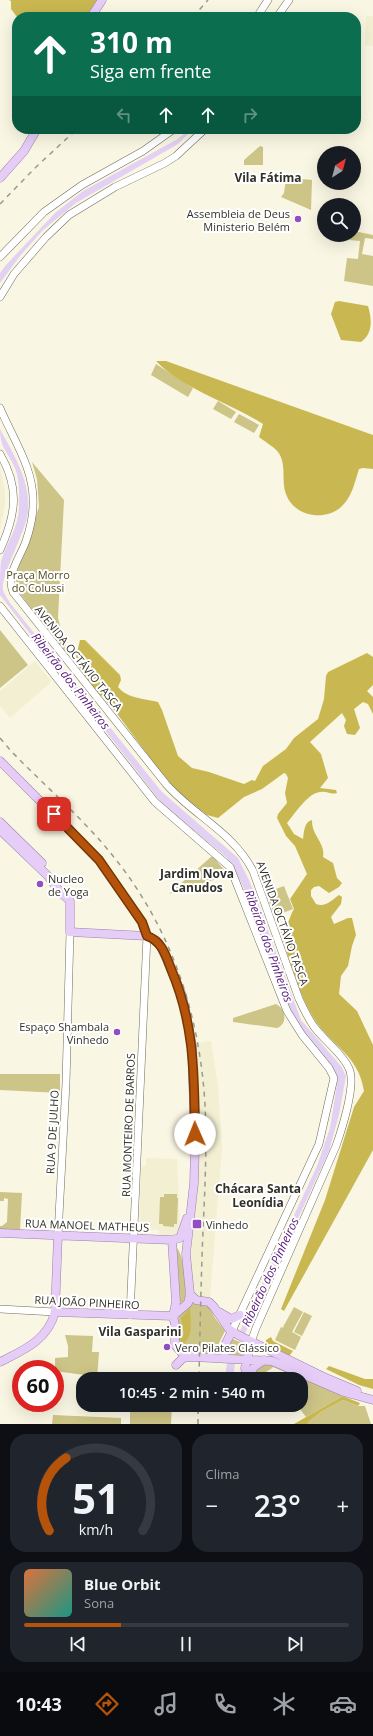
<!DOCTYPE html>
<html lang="pt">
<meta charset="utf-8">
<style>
:root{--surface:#171b24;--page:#20242c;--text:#f1f3f6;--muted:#9ea1a6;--line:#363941;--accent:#b45309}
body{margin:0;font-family:"Open Sans",sans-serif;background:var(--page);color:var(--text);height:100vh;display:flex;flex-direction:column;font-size:15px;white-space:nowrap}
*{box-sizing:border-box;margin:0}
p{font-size:13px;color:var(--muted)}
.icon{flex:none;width:22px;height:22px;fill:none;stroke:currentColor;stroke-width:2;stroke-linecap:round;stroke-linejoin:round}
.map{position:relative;height:1424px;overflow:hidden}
.drawer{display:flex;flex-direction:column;gap:10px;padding:10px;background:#0d0f14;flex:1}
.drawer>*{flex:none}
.banner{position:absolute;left:12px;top:12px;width:349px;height:122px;border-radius:16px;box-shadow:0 4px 16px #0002;background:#0b6e4f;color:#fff;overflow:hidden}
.needle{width:26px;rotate:36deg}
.buttons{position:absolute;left:317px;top:146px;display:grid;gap:8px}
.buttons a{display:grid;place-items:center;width:44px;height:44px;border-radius:50%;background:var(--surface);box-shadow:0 4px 16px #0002;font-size:20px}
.speed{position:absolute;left:12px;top:1360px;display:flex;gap:8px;font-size:20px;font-weight:700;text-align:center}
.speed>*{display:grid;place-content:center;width:52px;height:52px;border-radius:50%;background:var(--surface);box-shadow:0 4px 16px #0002;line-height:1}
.speed .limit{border:6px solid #d22;background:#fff;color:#111}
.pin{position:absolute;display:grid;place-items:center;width:34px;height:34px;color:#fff;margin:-17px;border-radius:8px;box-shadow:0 2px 6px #0006}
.me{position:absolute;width:44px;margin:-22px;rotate:359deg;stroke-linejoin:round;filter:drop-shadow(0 0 3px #0008)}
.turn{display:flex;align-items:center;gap:14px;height:84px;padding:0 12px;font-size:18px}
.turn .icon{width:52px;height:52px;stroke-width:2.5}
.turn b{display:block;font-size:28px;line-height:34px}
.lanes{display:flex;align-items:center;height:38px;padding:0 12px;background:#0003;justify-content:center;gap:20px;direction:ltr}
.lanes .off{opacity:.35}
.big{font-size:30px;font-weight:600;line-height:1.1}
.drawer .tile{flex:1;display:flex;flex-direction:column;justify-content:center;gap:6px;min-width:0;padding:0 14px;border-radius:16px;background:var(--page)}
.drawer .dial{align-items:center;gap:0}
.dial svg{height:104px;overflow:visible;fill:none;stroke:var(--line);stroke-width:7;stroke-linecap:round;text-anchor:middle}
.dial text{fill:var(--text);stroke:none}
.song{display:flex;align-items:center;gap:12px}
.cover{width:48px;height:48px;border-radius:6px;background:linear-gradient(135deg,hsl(20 70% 55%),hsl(170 70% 35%))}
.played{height:4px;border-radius:2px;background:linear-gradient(90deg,var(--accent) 30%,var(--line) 30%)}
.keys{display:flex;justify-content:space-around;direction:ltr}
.heat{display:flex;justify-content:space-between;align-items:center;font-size:22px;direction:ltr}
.drawer .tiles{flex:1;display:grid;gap:10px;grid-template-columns:1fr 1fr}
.tile:last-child{grid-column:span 2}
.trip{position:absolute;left:76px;top:1372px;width:232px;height:40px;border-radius:16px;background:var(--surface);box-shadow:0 4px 16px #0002;font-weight:600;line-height:40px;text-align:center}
.tabs{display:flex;height:64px;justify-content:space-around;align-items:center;background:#090b0e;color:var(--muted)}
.tabs .icon{width:28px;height:28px}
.tabs .selected{color:var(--accent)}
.tabs b{font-size:18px;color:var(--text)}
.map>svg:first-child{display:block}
.built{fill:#f3efd3}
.green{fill:#cdc487}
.forest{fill:#c9b851}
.water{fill:#e3d1f3}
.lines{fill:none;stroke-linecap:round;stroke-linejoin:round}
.river{stroke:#e3d1f3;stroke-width:8}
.minor-casing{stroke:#6e6c5b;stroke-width:8}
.major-casing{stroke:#9b81ac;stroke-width:9}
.minor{stroke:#fff;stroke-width:7}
.major{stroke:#e5cdf7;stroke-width:8}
.rail{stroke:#9b998b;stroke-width:1.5;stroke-dasharray:5 5;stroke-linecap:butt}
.route-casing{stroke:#753606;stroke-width:10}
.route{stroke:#b45309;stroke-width:7}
.poi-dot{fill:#924dc1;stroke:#fff;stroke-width:1.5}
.labels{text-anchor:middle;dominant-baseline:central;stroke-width:4;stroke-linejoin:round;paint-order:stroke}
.poi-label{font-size:11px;fill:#323129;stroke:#fff;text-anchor:start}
.park-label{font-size:11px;fill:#524b21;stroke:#fff}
.street-label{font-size:11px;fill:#323129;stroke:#fff}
.neighbourhood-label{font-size:12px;font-weight:bold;fill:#323129;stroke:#fff}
.water-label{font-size:12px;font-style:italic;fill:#561879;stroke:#fff}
</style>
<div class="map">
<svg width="373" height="1424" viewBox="0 0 373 1424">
<rect width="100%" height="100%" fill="#f9f6e3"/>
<path class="built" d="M366,16H373V46L365,45Z
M0,467L5,491V506L0,529Z
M35,661L51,681L50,683L10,718L0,706V691Z
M211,1041L218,1085L222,1148L210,1298L194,1297L191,1256L199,1149V1085L196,1043Z
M146,1158L177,1159L180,1225L176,1235H159V1230H151L147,1234H139L141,1170L143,1166L146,1165Z"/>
<path class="green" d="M260,146L263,147V165H244V160Z
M291,178L312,180L311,210L281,197L284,193L286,179Z
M354,231L373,235V239L365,238L362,254L373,256V286L344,281L347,258L358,259L360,241L349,240L350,235H354Z
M156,364L193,388L188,397L151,375Z
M218,401L236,412L231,419L213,409Z
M239,414L259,425L254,433L234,422Z
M32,462L64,500L58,618L69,658L18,591L16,582V574L39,507L37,479Z
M0,630L28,665L0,688Z
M212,856L229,875L169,894Z
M284,886L293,909L275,916L265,893Z
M276,1004C286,1009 288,1024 277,1028L233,1022V1018Z
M0,1074H60V1093L0,1090Z
M0,1192L22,1193L20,1230H0V1226H2L7,1222L8,1199L4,1198V1201H0Z
M164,1194H177V1198H178L177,1224H174V1227L163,1226V1224H159L160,1197H164Z
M176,1247C184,1253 189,1295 183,1303L179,1301Z
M195,1303L209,1306L215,1318L225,1331L219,1343L218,1355C209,1354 195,1355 187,1351C177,1347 175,1323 180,1314C183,1309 190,1305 195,1303Z
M294,1307L303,1312L292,1332L301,1337L295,1350L275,1340L281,1327L284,1328L283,1327Z
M304,1312L312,1316L302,1336L294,1332Z
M65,1335L93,1336L92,1352H99L97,1379H83L84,1375L55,1371V1358L68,1357V1346Z
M233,1339L247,1345L243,1354L240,1356H229L228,1346Z
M264,1365H274L345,1397H341L306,1417L297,1405H301V1379H280L285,1372L273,1367C268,1372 262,1372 258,1379H252C253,1372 258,1368 264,1365Z
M343,1400L358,1406H365L371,1424H308V1422L321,1412Z
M130,1405H149L147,1409L150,1410L151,1405H172L171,1424H130Z
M53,1415L121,1418V1424H52Z"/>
<path class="forest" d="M9,0H100L89,17H17L11,9V1Z
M339,301L368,306C372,320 373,333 361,342L341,340L331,314L335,302Z
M156,361H166L373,435V469L363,468L359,469C355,481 352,497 342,506C326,522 294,517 286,494C281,481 287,464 278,452C273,446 265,442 259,437L263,424C229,402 184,390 156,361Z
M80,640H85L120,675L121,680L118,687C128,699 143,698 158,702L162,710L178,756L192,768L209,772L244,784L252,780L255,781L263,766L286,749L294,738L318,719L324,699L326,676L328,672L367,653L373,657V685L367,691L373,697V714L368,704L363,702L354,709L360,728L355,735L347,734L344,726L346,720L342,713L310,742L321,754L328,778L320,788L336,790L337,793C330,795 327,791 321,792C308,792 295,814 287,823L294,834L303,839C304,832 304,822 312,820C311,835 326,843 323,857L333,863L337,878L342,883L339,887L329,893L319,886L314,887L311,890V896L316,904C325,908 332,900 339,895L342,897L341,904L331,917L334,924L348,918H352L356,935L352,946L348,966L341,976L339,994L357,1011L373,1045V1150L284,1311L281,1309L325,1200L354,1107L364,1091C358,1053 330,1046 313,1017C298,992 291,964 282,937L281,931C289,926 289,917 294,909L290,899L307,874L295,846L286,836L277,818L278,814L287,803L285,793L288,778L286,774L284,773L262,789L244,797L218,818L207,815L179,793L159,770L115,711L88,682L78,665L76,657Z
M190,1308C190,1324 195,1333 182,1346L180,1339L184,1334L181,1318Z
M271,1337L273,1341L293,1351L289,1356L266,1344V1340Z
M329,1366L365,1379H373V1389L359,1385L326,1369Z
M341,1397H345L360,1403L358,1406L343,1400L321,1412L308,1422V1424H294Z"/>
<path class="water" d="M187,129H193L178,144L76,203L43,230L20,256L0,283V273L6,265L55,213L83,191L176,140L183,135Z
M0,429C14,455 31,482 28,512C26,532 0,576 3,590C4,594 8,599 10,603L162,792L238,858L249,880L255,897L249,899L233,866L226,857L163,805L0,595C0,585 0,570 1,561C7,542 19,527 19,506C19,493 20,478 14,466C7,451 0,447 0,429Z
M260,909L301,1020L341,1066L346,1076L339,1115L329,1151L245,1334L240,1331L317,1166L330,1128L338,1078L334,1070L292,1018L252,911Z"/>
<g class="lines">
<path class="river" d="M248,888L260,920
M229,1379L231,1362"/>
<g class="minor-casing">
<path id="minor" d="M257,17L268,0
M277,17L289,0
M0,257L44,212L82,185L143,151L174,129
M0,297L14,274L46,237L69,215L115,187L165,163L176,156L205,129
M0,408C13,439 35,470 33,505C33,517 30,529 26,541C20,558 6,574 13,592L166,784C194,816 233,832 253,871L299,999C304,1009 308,1019 315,1028C325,1041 345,1056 350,1071C355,1088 342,1129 336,1146L256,1328L251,1342
M0,454C20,488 16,515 0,550
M0,606L155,802L230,867L287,1011L302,1035L329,1068L334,1078L319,1144L232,1331
M58,1235L66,1083L70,932
M0,1309L55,1312
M130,1315L147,936"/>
</g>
<g class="major-casing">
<path id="major" d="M91,17L102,0
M0,178L24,151L37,129
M0,761L99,860L142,922L147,936
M0,822L42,863
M0,830L47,875L61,893L70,901V932L147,936L157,941L160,945L175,978L182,995L192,1045L195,1147L194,1183L186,1254L190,1294L188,1303L173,1316
M0,1233L172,1240L180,1238L187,1218
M172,1240L176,1302L173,1316L175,1325V1345L181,1352L192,1357L272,1361L344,1392L373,1400
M190,1294L196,1300L209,1302L214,1307L229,1329L238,1335L326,1378L357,1391
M55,1312L173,1316
M219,1312L231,1319L240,1315
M224,1359L226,1343L232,1331
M0,1362C24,1350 48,1340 55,1312L58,1235
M176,1365L183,1358L192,1357
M247,1379L245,1368L251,1342
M247,1379L254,1367L264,1360"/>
</g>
<use href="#minor" class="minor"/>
<use href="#major" class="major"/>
<path class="rail" d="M193,17L208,0
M0,204L36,167L77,129
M0,738L11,751C46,787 86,821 117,861C172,931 200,1016 205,1105C207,1146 205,1188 203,1230C201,1280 200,1329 199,1379
M198,1424V1405"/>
</g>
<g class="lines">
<g class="route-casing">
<path id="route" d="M54,814L99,860L142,922L147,936C162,941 166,956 171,969C195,1025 194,1075 195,1134"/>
</g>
<use href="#route" class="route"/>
</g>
<g class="poi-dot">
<circle cx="298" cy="219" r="4"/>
<circle cx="40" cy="884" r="4"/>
<circle cx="117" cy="1032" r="4"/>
<rect x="192" y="1219" width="10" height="10" rx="2"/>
<circle cx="167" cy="1347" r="4"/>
</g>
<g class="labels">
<g class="poi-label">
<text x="290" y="213" text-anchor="end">Assembleia de Deus<tspan x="290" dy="13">Ministerio Belém</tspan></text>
<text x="48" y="878">Nucleo<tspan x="48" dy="13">de Yoga</tspan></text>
<text x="109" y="1026" text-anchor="end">Espaço Shambala<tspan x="109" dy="13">Vinhedo</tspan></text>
<text x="206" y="1224">Vinhedo</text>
<text x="175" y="1347">Vero Pilates Clássico</text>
</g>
<g class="park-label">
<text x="38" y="574">Praça Morro<tspan x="38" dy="13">do Colussi</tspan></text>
</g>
<g class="street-label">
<text transform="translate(79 658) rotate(51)">AVENIDA OCTÁVIO TASCA</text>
<text transform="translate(283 923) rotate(70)">AVENIDA OCTÁVIO TASCA</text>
<text transform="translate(128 1125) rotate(-88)">RUA MONTEIRO DE BARROS</text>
<text transform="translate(52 1132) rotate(-87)">RUA 9 DE JULHO</text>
<text transform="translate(87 1225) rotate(2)">RUA MANOEL MATHEUS</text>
<text transform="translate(87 1302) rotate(3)">RUA JOÃO PINHEIRO</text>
</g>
<g class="neighbourhood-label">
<text x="268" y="177">Vila Fátima</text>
<text x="197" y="873">Jardim Nova<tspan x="197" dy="14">Canudos</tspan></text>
<text x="258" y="1188">Chácara Santa<tspan x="258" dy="14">Leonídia</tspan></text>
<text x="140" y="1331">Vila Gasparini</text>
</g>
<g class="water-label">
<text transform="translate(71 681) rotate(52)">Ribeirão dos Pinheiros</text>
<text transform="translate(269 946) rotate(70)">Ribeirão dos Pinheiros</text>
<text transform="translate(270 1272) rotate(-65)">Ribeirão dos Pinheiros</text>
</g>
</g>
</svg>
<div class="buttons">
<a><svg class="needle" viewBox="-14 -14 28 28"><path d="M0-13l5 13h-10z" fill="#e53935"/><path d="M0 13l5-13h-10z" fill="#9ea1a6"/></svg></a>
<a><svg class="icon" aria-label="search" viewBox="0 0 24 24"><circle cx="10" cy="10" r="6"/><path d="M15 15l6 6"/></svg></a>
</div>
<div class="speed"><div class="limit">60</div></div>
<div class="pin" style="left:54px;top:814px;background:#d93025"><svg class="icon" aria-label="arrive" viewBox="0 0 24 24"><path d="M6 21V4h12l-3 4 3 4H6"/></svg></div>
<svg class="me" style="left:195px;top:1134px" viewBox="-20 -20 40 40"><circle r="19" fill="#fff"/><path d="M0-13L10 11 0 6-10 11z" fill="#b45309"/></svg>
<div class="trip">10:45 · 2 min · 540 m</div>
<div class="banner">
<div class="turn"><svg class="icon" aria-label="ahead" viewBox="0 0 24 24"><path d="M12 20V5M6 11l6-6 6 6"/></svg><div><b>310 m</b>Siga em frente</div></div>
<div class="lanes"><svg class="icon off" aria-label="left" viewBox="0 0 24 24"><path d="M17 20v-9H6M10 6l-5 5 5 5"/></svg><svg class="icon" aria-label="ahead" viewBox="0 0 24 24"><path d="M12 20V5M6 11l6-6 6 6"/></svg><svg class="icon" aria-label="ahead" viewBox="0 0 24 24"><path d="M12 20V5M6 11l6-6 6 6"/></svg><svg class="icon off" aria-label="right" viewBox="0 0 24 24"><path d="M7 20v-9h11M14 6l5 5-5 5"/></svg></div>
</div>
</div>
<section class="drawer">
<div class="tiles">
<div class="tile dial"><svg viewBox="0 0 100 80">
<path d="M14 69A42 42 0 1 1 86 69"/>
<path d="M14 69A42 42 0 0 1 27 13" stroke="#b45309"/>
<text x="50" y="56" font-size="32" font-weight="700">51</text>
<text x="50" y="72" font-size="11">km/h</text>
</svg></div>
<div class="tile"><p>Clima</p>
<div class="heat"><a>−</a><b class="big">23°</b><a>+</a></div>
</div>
<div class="tile">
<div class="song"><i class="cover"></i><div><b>Blue Orbit</b><p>Sona</p></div></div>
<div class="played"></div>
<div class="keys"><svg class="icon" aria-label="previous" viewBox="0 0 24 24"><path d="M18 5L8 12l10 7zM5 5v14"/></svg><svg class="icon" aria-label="pause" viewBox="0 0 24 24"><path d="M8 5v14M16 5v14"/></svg><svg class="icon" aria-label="next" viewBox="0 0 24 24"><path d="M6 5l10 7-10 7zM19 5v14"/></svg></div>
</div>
</div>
</section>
<nav class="tabs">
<b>10:43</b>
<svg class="icon selected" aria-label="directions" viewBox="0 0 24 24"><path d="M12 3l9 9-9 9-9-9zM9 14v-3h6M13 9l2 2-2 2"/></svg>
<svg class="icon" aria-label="music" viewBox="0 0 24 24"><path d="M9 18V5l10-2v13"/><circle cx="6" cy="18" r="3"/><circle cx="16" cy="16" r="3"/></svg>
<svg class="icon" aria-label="phone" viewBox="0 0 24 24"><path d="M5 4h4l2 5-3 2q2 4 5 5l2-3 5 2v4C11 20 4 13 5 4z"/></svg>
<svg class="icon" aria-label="climate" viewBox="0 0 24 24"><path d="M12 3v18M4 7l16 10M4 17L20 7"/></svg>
<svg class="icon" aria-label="car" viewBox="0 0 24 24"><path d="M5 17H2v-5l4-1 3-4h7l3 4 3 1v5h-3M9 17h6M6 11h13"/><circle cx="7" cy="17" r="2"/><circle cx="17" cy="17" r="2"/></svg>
</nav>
